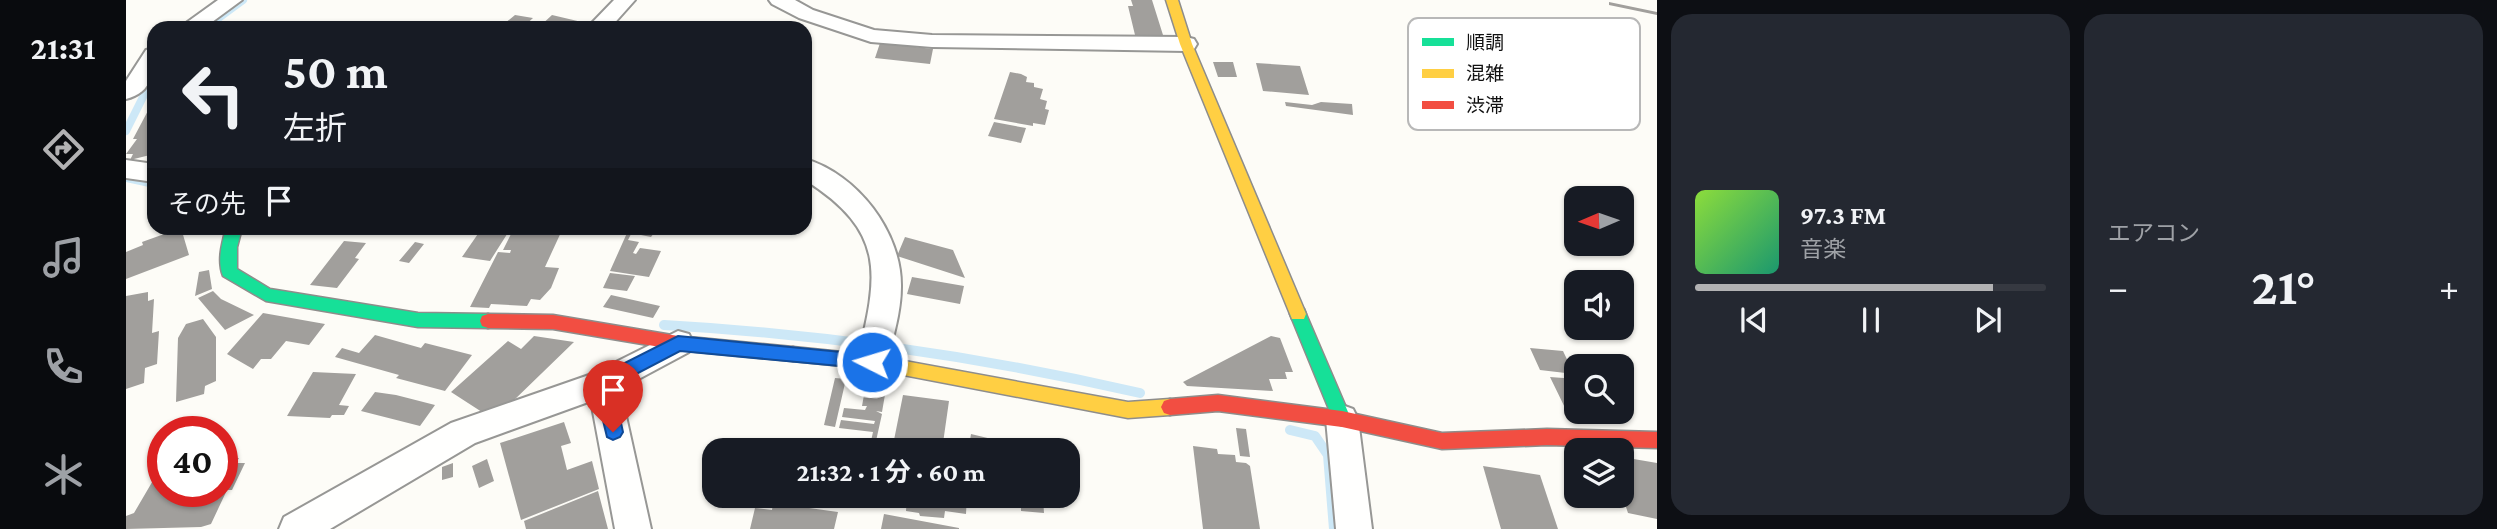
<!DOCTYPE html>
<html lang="ja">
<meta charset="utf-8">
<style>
:root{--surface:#171b24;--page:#242831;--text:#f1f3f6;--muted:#9ea1a6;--line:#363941;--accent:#b2b2b3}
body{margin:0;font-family:"Crimson Pro","Noto Sans JP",serif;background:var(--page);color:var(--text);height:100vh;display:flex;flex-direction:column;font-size:26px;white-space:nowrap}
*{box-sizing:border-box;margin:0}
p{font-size:23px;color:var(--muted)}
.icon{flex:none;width:38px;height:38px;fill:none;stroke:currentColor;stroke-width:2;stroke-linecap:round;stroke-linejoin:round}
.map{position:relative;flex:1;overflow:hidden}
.side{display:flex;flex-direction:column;gap:14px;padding:14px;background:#0d0f14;width:840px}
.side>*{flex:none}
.top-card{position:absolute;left:21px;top:21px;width:665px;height:214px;border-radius:21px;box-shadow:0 2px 5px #0004;background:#171b24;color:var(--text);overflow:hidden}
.needle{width:46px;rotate:268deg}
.fabs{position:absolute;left:1438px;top:186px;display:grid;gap:14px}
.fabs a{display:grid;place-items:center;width:70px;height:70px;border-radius:14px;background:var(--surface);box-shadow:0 2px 5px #0004;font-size:35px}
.speed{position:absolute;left:21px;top:416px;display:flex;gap:14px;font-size:35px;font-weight:700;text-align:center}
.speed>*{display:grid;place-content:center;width:91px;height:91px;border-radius:50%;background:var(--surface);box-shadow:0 2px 5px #0004;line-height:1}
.speed .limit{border:10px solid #d22;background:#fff;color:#111}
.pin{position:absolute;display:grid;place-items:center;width:60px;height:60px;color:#fff;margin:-72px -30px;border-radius:50% 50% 50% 0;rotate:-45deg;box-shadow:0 0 7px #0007}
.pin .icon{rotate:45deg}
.me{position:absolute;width:77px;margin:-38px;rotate:275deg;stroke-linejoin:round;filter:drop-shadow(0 0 5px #0008)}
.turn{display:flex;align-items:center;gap:24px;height:147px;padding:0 21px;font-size:32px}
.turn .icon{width:91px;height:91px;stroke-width:2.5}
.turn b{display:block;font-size:49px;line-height:60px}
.then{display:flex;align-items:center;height:66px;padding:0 21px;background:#0003;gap:14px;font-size:26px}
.big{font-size:52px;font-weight:700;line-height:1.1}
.side .widget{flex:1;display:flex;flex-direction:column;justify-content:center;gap:10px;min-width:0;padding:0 24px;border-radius:21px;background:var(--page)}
.song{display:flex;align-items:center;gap:21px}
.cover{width:84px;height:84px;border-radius:10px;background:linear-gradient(135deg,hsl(90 70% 55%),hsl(160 70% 35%))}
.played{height:7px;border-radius:4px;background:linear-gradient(90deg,var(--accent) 85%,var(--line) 85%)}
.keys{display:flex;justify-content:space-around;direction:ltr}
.heat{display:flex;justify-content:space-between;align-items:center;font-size:38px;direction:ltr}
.side .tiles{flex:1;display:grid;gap:14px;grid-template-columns:repeat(2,1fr)}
.trip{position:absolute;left:576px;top:438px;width:378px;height:70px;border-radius:21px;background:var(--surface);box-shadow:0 2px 5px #0004;font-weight:700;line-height:70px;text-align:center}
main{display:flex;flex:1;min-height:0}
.tabs{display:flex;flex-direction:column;width:126px;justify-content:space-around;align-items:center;background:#090b0e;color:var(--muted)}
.tabs .icon{width:49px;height:49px}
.tabs .current{color:var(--accent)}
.tabs b{font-size:32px;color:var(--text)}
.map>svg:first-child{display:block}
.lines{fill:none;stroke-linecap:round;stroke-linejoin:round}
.stream-far1{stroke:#cde8f7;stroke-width:8}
.stream{stroke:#cde8f7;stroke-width:10}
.building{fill:#a19f9c}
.street-casing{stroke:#979795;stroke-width:4}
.fast-casing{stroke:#8e8d8b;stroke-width:3}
.slow-casing{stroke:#8e8d8b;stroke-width:3}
.jam-casing{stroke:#8e8d8b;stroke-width:3}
.street{fill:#fffffe;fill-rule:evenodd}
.fast{fill:#16e098;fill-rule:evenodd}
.slow{fill:#ffcf43;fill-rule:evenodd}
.jam{fill:#f24e42;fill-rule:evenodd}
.route{fill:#1a73e8;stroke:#114b97;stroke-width:2}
.key{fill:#fff;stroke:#b8b8b8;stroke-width:2}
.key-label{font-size:19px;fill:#111}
</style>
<main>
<nav class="tabs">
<b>21:31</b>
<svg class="icon current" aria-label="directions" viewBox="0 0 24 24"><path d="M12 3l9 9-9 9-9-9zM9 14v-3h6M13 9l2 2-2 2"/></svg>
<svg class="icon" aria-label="music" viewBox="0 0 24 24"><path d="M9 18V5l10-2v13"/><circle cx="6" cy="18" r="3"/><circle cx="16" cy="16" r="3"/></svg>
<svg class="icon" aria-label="phone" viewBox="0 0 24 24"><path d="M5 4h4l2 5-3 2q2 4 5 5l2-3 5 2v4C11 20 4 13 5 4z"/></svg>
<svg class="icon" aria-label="climate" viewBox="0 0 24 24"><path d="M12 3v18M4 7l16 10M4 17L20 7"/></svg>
</nav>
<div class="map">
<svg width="1531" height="529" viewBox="0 0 1531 529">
<rect width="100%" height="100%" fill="#fdfcf7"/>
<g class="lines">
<path class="stream-far1" d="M79,28L117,0
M0,131L28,75
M0,178L28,184"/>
<path class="stream" d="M538,325C699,334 857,357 1014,393
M1164,430L1189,436L1202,455L1208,529"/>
</g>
<path class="building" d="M1005,0H1026L1037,35H1030L1031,40H1016L1014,35H1009L1002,6H1007Z
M1483,2L1531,12V15L1483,5Z
M389,15L407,18L396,28H373Z
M426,15L460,23L454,28H412Z
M754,43L807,49L804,64L749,58Z
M1087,62H1107L1111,77H1092Z
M1130,63L1174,66L1183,95L1137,91Z
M884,72L895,74L901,77L900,82L908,83V87L917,89L914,99L921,101L919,109L923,110L919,125L907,123V126L868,119Z
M1159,102L1186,105L1195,102L1226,104L1227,115L1160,106Z
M25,105H28V154L4,160L7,154H0L11,139H7Z
M868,122L900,128L895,143L862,136Z
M55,228L63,255L0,279V252L17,245L16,242Z
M356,228H385L364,261L336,257Z
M388,228H437L419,267L433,268L425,288L414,300L405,299L401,306L365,304L363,308L344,307L372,252L384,253L385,250H377Z
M513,228H520L531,229L525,237L510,234Z
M501,233L505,234L502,240L513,242L507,253L510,254L514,248L535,251L523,277L484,271Z
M779,237L827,250L839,278L771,256Z
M218,241L240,243L229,258L233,259L211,288L184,285Z
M289,242L298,244L283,263L273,261Z
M83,270L86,289L69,296L73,272Z
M484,273L509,276L501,291L477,288Z
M786,277L838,286L834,304L781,294Z
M87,291L95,299L128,315L99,330L72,298Z
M22,292V301L28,299L26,333L33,331L31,364L19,368L18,383L0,389V296Z
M485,295L534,306L527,318L477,307Z
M137,313L199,324L183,345L160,341L145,359H135L127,369L101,354Z
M77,319L90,337V381L79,386L78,394L50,402L52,338L60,324Z
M249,335L295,348L299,343L346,355L319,391L270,378L273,375L209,357L216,348L233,353Z
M408,336L448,342L384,404L359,414L325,392L382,341L395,349Z
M1145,336L1154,338L1167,372H1159L1161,379H1143L1147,391L1061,386L1057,382Z
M1404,348L1437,351L1448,374L1414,370Z
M187,372L230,374L213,405L223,406L218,415H206L204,418L161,416Z
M1424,377L1451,379V411H1473V414L1462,416L1442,414Z
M709,378L720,379L709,427L698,425Z
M745,381L761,383L756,412L750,411L756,414L748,450H743L747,432L713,428L715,420L748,424L749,421L716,417L718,408L739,410L741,406H736L738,395L742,396Z
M249,392L270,395L309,405L294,426L235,411Z
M777,395L823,401L816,450H766Z
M438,422L445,443L435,446L441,470L466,461L473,489L395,520L374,443Z
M1110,428L1120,429L1124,457L1114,456Z
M845,434L874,441L872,450H846L849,441L844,440Z
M1067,446L1091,449L1092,454L1109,455L1110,462L1120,463L1124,466L1134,529H1077Z
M1496,457L1531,463V519L1502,513L1496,495Z
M96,458H113L110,463H119L106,490H101L85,524L75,527L0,529V516L8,513L32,472H37V492H96Z
M361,459L368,481L353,488L346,466Z
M327,463V477L316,480V467Z
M1357,466L1414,475L1432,529H1375Z
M472,491L482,529H400L398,521Z
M668,495H732L731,501L718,500L717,503Z
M781,495H841L840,514L819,511L818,518L794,516L793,513L780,511Z
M895,495L917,498L918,513L895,511Z
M647,503L712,512L708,529H624L629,508L646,510Z
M758,514L833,528V529H755Z"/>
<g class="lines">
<g class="street-casing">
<path id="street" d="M92,0H116L78,28H53Z
M488,0H509L484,28H461Z
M643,0H669L687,10L748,30L806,35L1060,37L1068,39L1071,44L1068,49L1060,51L806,47L745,42L673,18L646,4Z
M28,48C28,72 27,92 0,99V81L20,50Z
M679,159C731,174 776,232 775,287C775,312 767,337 761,362L757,371L746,375L735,371L731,362C751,277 763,233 679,180Z
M0,160L28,164V182L0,178Z
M552,331L563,334L567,343L563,352L494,389L525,529H489L465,401L349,443L204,529H153L158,517L325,423L466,374Z
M1216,405L1227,409L1232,419L1246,529H1210L1200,419L1205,409Z"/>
</g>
<g class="fast-casing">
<path id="fast" d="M100,228H116L111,247V269L144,289L292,313L362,314L368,316L370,321L368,326L362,328L292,327L140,301L97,276C91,261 96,243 100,228Z
M1172,307L1178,309L1180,314L1225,419L1222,425L1216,427L1210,425L1207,419L1164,314L1166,309Z"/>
</g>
<g class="slow-casing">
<path id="slow" d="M1040,0H1052L1066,44L1180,314L1178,319H1166L1164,314L1054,44Z
M667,347L746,355L1002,402L1044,399L1050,401L1053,407L1050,413L1044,415L1002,418L746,369L667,361L661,359L658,354L661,349Z"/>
</g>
<g class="jam-casing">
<path id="jam" d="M362,314L427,315L552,336L667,347L673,349L676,354L673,359L667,361L552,350L427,329L362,328L356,326L354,321L356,316Z
M1092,395L1216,411L1316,433L1421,429L1531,432V448L1421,445L1316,449L1216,427L1092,411L1044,415L1038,413L1035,407L1038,401L1044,399Z"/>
</g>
<use href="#street" class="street"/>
<use href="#fast" class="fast"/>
<use href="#slow" class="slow"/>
<use href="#jam" class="jam"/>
</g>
<path class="route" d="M552,336L746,355L753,357L755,362L753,367L746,369L554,351L487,386L497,432L494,437L487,440L481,437L468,383L471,377Z"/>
<rect x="1282" y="18" width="232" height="112" rx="10" class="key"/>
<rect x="1296" y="38" width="32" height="8" fill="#16e098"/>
<rect x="1296" y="69" width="32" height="9" fill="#ffcf43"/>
<rect x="1296" y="101" width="32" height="8" fill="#f24e42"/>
<g class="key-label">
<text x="1340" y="49">順調</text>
<text x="1340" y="80">混雑</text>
<text x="1340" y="112">渋滞</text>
</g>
</svg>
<div class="fabs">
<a><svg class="needle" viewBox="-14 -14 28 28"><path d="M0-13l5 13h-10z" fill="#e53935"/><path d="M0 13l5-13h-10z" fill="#9ea1a6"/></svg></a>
<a><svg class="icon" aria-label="sound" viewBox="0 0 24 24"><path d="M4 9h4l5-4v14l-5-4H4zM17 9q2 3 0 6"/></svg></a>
<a><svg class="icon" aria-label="search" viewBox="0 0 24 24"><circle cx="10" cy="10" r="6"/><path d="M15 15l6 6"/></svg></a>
<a><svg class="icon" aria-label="layers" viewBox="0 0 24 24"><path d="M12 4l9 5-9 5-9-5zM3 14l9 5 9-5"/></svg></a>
</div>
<div class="speed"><div class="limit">40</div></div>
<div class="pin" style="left:487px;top:432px;background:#d93025"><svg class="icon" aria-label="arrive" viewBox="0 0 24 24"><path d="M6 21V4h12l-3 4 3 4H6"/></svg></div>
<svg class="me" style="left:746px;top:362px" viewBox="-20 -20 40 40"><circle r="17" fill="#1a73e8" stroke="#fff" stroke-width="3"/><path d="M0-11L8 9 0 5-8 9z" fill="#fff"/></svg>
<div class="trip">21:32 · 1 分 · 60 m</div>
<div class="top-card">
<div class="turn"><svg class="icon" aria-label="left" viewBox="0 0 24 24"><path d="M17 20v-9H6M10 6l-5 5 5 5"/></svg><div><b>50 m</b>左折</div></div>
<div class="then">その先<svg class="icon" aria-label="arrive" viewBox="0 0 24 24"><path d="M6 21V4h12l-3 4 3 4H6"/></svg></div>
</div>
</div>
<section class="side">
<div class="tiles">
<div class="widget">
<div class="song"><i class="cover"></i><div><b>97.3 FM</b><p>音楽</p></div></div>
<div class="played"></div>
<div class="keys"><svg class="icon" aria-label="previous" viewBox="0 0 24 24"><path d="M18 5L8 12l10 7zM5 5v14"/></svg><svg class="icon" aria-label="pause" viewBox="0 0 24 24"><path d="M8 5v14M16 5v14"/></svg><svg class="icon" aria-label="next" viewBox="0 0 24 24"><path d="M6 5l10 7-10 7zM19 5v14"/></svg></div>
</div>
<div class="widget"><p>エアコン</p>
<div class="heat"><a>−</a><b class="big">21°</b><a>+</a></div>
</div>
</div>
</section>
</main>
